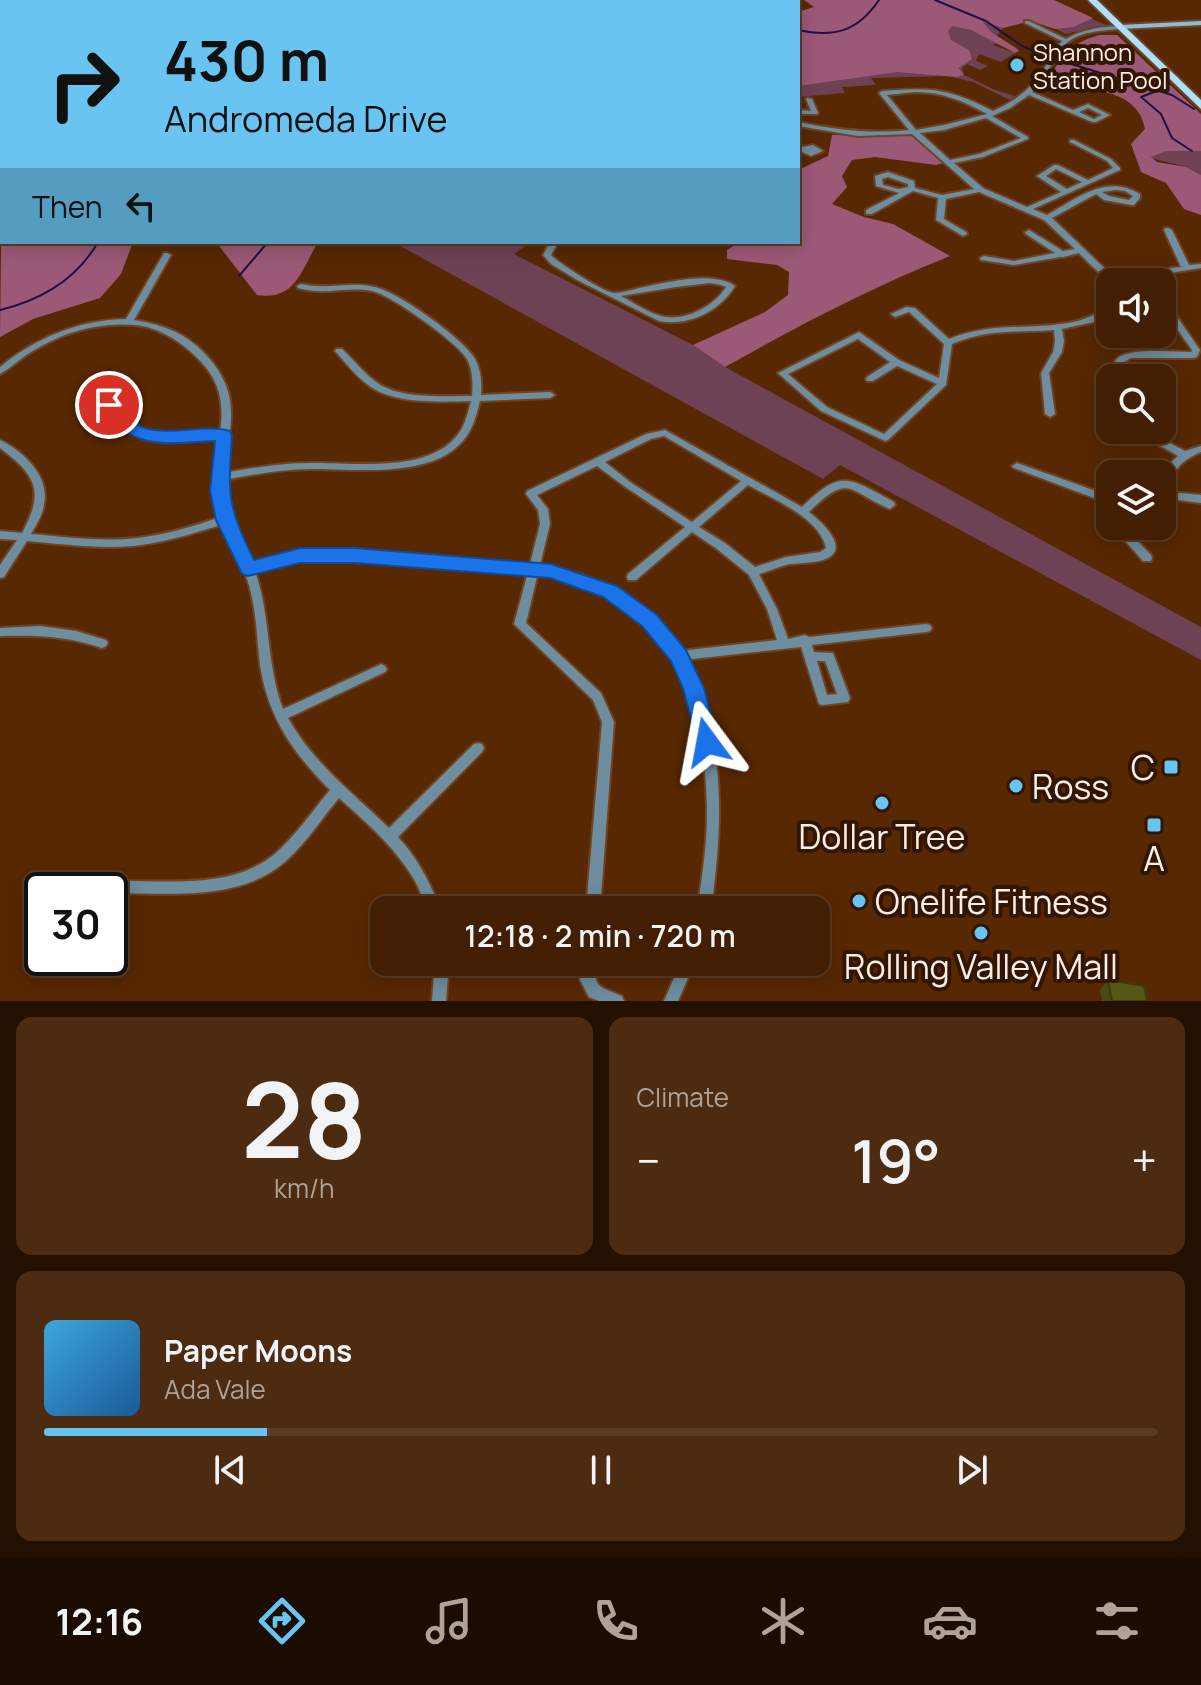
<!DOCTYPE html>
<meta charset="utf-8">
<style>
:root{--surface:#421e02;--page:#4c2b11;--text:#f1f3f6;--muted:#aea299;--line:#5a3c24;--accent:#69c4f1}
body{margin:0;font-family:Manrope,sans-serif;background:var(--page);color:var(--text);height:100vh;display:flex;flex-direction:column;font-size:30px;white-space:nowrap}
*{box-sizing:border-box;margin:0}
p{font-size:26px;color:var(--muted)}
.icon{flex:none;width:44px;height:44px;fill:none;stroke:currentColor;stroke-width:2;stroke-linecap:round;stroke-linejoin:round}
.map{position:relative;height:1001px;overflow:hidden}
.sheet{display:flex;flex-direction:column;gap:16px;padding:16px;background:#241001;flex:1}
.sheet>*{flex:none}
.guide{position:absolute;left:0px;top:0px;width:800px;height:244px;box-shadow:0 4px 20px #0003,0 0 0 2px var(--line);background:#69c4f1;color:#111;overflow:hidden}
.fabs{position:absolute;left:1096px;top:268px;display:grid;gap:16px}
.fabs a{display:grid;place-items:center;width:80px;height:80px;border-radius:16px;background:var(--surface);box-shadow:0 4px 20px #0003,0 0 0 2px var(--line);font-size:40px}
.speed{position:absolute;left:24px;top:872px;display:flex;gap:16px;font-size:40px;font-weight:700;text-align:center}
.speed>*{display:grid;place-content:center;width:104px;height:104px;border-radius:50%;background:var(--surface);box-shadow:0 4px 20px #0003,0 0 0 2px var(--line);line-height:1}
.speed .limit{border:4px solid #111;border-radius:12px;background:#fff;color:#111}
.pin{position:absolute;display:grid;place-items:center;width:68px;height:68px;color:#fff;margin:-34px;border:4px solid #fff;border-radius:50%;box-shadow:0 2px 8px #0007}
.me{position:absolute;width:88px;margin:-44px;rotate:347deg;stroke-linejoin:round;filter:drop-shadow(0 0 6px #0008)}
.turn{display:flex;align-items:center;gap:28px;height:168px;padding:0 32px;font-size:36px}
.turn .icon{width:104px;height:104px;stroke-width:2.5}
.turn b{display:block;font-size:56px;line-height:68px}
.then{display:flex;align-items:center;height:76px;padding:0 32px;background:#0003;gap:16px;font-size:30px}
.big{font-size:60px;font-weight:600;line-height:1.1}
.sheet .tile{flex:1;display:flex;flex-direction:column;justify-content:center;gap:12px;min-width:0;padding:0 28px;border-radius:16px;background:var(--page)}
.sheet .dial{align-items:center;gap:0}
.dial b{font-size:104px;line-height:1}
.song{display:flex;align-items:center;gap:24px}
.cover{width:96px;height:96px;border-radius:12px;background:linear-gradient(135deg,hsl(200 70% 55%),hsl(210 70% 35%))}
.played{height:8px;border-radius:4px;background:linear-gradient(90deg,var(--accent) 20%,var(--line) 20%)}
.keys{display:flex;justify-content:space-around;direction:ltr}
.heat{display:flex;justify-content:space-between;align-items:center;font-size:44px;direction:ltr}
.sheet .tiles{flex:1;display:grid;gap:16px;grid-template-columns:1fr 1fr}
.tile:last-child{grid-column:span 2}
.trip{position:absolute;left:370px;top:896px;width:460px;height:80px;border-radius:16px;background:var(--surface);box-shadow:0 4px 20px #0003,0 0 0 2px var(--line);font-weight:600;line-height:80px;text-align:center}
.tabs{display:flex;height:128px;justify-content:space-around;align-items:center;background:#1a0c01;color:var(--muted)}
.tabs .icon{width:56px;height:56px}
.tabs .active{color:var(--accent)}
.tabs b{font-size:36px;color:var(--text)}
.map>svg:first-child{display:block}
.green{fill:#6e4155}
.forest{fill:#9c5977}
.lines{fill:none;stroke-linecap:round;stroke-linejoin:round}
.stream{stroke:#200f45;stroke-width:2}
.street-casing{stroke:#6f4422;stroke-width:4}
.secondary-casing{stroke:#6f4422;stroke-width:4}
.primary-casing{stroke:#6f4422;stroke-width:4}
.street{fill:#6e8d9e;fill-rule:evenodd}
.secondary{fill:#8bbdd8;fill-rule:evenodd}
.primary{fill:#ade0fc;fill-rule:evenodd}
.wall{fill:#484b14}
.building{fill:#545717;stroke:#3b3d10;stroke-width:2}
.route{fill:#1a73e8;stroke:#114b97;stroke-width:2}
.poi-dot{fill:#69c4f1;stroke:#321604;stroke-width:3}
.labels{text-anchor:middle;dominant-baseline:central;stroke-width:8;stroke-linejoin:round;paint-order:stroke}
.far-poi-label{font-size:24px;fill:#fdede4;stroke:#321604;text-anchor:start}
.near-poi-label{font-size:34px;fill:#fdede4;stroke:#321604}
</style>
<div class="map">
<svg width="1201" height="1001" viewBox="0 0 1201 1001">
<rect width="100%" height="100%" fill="#582802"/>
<path class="green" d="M1047,0L1106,25L1065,34L1038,18L1005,26L996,37L1003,40L993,45L1015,53L1001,62L979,54L976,61L988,66L980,70L967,64L962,68L964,75L995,90L1015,96L1010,100L973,82L949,76L871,78L876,85L842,87L845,93L798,97V20Z
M1166,151H1201V175L1186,167L1151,158L1154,154Z
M393,242H517L525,246L514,254L693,345L725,367L1201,627V660L840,465L823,479Z"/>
<path class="forest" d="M804,0H1054L1093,18L1073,27L1055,29L1031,21L1003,28L982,21L991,32L1016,48L1019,51L1015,53L971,30L952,26L948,31L951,40L969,50L972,59L958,68L964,75L956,77L897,72L798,86V12L814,7Z
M1099,35H1117L1201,114V151H1166L1151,157L1157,162L1186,167L1201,175V215L1184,209L1166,183L1141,172L1131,144L1145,129C1138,85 1079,89 1045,85C1062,57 1066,45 1099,35Z
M832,135L914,136L944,163L936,165L875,157L852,160L842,176L847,187L832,204L864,217L893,224L950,256C872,287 798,326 725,367L693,345L765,312L788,295L789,272L777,265L727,259V250L740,242H798V170L828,156Z
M2,167V242H133L121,274L100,298L33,319L0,337Z
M216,242H318C301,271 295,301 257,295Z"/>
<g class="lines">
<path class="stream" d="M935,0L986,21L1022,46L1039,53
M798,30C835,38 858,31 879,0
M1068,63L1172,95L1194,109
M1154,92L1141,97L1161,114L1172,138L1192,151
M239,276L268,242
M0,310C41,300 77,279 98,242"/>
<g class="street-casing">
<path id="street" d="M185,0H194L190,2H181Z
M283,0H301L295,2H277Z
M324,0H331L333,2H326Z
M350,0H358L355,2H347Z
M385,0H392L394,2H387Z
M399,0H408L405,2H396Z
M527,0H535L538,2H530Z
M632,0H642L638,2H628Z
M771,0H778L779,1L774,2Z
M1025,21H1029L1066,39C1083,29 1103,26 1122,26L1123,27L1120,29C1099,31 1075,31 1061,49C1051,64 1045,79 1032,92L1073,110L1088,104L1110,115L1096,122H1092L1029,95L1010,108L992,116L1028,137V139L983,157L954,163L983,188L1027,207L1061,192L1037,176L1054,165H1058L1088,180L1113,168L1107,161L1070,142V140H1074L1111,159L1120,168V170L1033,209L1047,215C1076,199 1106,173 1140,194V198L1134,205H1131L1104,200L1096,194L1052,218L1101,265L1122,282C1105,282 1091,265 1079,253L1063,257H1060L1014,265L981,260L980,258L984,256L1014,261L1055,253L1026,234L1025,232L1029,230L1063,251L1075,249L1044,220L979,192L946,199L944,219L966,232L967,234L963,236L936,220L938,198L913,191L872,214H866V210L899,193L876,186L875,176L888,172L914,181L915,188L942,195L974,189L912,134L858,136L798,126V122C836,130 871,134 909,130L879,93L882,91C931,87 948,88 993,111C1014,102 1031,89 1044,69C1050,60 1054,50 1062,41L1025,23ZM915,92C943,92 963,101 987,114L944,125L916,130L887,95ZM1088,108L1102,115L1094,119L1079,112ZM986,118L1021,138L979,154L950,160L920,133L944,130ZM1056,169L1082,182L1067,189L1046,176ZM888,177L908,184V187L899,189L883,185L882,179ZM1116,190L1125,191L1133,196L1129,200L1109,196L1102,192Z
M0,62H2V66H0Z
M807,98L812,99L818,113L817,114H798V110L811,111L806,99Z
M798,145L803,147L813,145L823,151L811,156L798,150Z
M0,146H2V150H0Z
M1165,228H1168L1172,230L1189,265L1201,264V268L1176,272L1150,282H1139L1171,268L1181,267L1164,230Z
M550,242H558L551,255C560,264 603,292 614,293C621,293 631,290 639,288C665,283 712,270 735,286C720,311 688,327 659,321L579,281L551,264L543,255ZM710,283L721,285L726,287C715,305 688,320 667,317C653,316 634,303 621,296L676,287Z
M164,253H167L171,255L134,320C149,322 163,326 176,332C205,347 231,378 231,411C232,432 225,453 224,473C252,468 280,463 309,463C351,462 421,473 453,440C464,430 467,416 471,401C441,402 396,404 371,387C357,378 346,363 335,351L336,349H342C354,360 365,375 379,384C402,399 445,396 472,396C473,383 473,371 467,359C457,342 391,295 372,291C347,286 326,296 298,288L297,286L301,284C326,290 351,281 375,287C398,292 464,339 475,359C481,370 482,383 481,395L550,392L555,395L550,398L480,401C476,417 472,433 459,445C426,478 353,469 310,469C281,469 252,475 224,480L229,512L252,564L300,551L325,550L530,564L540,524L538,510L526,494L527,491L646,434L665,430L802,507C842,468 849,478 894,502L895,505L890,509C847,491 850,472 809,512C822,522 853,550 823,560C813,563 801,563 790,564C780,566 770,571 759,574L777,609L788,639L805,635L809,637L926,624L930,625L932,628L930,631L926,632L812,645L814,652L833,653L850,698L848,702L823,705L819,704L801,647L684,660C691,671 695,682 700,694C726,764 721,838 711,910H697C702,878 707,845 707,813C706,695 665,594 538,573L526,623L601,693L614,722L600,910H586L602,722L593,700L514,624L528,572L325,558L300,559L255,571C271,616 266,664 283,709L377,666L381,664L385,666L387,669L385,672L288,718C314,764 352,792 389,828L474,744L478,743L482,744L484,748L482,752L398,837C419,860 429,881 441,910H427C423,900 420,890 415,881C396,848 367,823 339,798C322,818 307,842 287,860C241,902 171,893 114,893L110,892L107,887L109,882L114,881C167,880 234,890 277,852C297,834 313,810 330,790C293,753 268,717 260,665C257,642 257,620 252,598C247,571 234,549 224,524C194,533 164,543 133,546C98,549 62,544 27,541L4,577L0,578V565L17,540L0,539V531L22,533C45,491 36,475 0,448V440C23,451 50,476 44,504C43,515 36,525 31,534C66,537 102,542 137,538C165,535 194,526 221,517C211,489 214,468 219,439C189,441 151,449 125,430C110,418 99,400 88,385L89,383H95C106,396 115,411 128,422C152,444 191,435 220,432C226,394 215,371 185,347C174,338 161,331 147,327C123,322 98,325 74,332C57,337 40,346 25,356C16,362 9,369 0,374V367C37,337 79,320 126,319ZM664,436L741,481L692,522L630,482L605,462L651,439ZM597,466L624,486L685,527L628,574L627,577L628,580H636L692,532L717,549L749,575L767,609L777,640L679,651L664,629L629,597L583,575L540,565L550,524L548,509L537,495ZM748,485C773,499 820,518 826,548L820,552L786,557L755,567L725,543L699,527ZM817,661H825L837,694L827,695Z
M1162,304L1171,308L1200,350L1197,357L1194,358H1131L1124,362L1121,369L1123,378H1115C1113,372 1112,365 1116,360C1125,347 1175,352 1191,352L1192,350L1165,312L1162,310Z
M906,307L915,308L949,339C991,322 1026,330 1068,323C1084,321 1096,313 1110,308V313L1094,322L1062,329L1064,341L1062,352L1049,373L1055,414L1050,417L1045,414L1041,373L1053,352L1055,341L1054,330C1016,333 989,328 952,344L946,385L888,440L885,441L821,411L778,373L859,332L899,360L939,378L944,344L909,312L895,317L891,314ZM858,339L890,362L867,377L866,379L867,381H873L897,366L937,384L884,434L827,407L788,374Z
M1133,430H1145L1185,451L1201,446V452C1182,460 1170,471 1170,492L1201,495V503L1162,498C1162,478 1162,469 1178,456Z
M1017,463L1110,496V504L1014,468L1012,466Z
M1112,526H1123L1151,555L1152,558L1151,561H1143Z
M40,626L76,631L106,640L108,643L106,646L102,648C68,636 36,635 0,636V628Z
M435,962H449L446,1001H432Z
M581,962H595C594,989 599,986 622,996L624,1001H599L589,997L580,980Z
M681,962H695L678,1001H664Z"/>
</g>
<g class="secondary-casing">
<path id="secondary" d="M239,0H248L250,2H241Z
M1201,21V25L1120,29L1116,27L1120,25Z"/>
</g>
<g class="primary-casing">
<path id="primary" d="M1088,0H1097L1201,100V109Z"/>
</g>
<use href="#street" class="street"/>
<use href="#secondary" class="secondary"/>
<use href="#primary" class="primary"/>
</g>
<path class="wall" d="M1108,980L1147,1001H1102L1100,990Z"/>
<path class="building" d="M1108,980L1144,986L1147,1001H1112Z"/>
<path class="route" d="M109,400C125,404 129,425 148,429C175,435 204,424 230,431L232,435C228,495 227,505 254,560L300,548H355L551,564L617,586L657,615L686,650L704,688L718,742L715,749L707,752L699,749L683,688L671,661L642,626L603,597L550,578L355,563H300L248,576L242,574L216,520L210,491L215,441C165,444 131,451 100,405Z"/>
<g class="poi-dot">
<circle cx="1017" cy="65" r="8"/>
<rect x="1163" y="759" width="16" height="16" rx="4"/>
<circle cx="1016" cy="786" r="8"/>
<circle cx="882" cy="803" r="8"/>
<rect x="1146" y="817" width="16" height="16" rx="4"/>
<circle cx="859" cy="901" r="8"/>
<circle cx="981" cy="933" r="8"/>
</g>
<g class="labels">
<g class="far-poi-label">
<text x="1033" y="51">Shannon<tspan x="1033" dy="28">Station Pool</tspan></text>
</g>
<g class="near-poi-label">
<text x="1155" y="767" text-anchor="end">C</text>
<text x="1032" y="786" text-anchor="start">Ross</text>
<text x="882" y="836">Dollar Tree</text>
<text x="1154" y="858">A</text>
<text x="875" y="901" text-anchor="start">Onelife Fitness</text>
<text x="981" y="966">Rolling Valley Mall</text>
</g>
</g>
</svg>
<div class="fabs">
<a><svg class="icon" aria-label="sound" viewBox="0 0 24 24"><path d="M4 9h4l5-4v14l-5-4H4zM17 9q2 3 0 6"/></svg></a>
<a><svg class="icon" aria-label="search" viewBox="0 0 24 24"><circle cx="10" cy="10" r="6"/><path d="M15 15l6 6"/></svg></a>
<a><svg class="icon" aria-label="layers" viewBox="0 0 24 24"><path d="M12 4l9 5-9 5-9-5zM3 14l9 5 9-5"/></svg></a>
</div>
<div class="speed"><div class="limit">30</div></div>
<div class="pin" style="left:109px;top:405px;background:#d93025"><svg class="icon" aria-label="arrive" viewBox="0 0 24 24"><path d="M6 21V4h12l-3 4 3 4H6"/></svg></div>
<svg class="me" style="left:707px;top:742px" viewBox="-20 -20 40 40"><path d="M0-17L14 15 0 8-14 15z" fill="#1a73e8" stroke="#fff" stroke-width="4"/></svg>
<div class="trip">12:18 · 2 min · 720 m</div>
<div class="guide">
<div class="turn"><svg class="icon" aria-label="right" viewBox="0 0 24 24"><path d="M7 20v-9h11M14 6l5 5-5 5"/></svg><div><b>430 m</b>Andromeda Drive</div></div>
<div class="then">Then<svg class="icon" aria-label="left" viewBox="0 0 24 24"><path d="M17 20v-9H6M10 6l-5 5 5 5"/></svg></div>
</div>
</div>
<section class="sheet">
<div class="tiles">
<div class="tile dial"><b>28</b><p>km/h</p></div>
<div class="tile"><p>Climate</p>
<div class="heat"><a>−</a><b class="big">19°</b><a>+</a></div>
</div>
<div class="tile">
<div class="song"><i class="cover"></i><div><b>Paper Moons</b><p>Ada Vale</p></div></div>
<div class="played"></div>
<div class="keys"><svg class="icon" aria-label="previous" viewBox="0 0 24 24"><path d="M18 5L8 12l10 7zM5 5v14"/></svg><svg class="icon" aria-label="pause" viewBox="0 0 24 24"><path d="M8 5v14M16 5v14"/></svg><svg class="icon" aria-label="next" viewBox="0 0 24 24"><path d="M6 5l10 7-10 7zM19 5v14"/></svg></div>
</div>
</div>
</section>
<nav class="tabs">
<b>12:16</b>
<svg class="icon active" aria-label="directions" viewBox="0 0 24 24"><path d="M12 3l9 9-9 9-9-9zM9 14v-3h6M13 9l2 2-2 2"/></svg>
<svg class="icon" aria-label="music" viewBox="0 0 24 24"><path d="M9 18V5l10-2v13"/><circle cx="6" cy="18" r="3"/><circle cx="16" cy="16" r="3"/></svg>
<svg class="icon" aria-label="phone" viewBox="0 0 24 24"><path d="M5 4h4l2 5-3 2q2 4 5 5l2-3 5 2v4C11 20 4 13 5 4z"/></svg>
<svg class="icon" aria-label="climate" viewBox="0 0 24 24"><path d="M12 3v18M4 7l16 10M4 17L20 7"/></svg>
<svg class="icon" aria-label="car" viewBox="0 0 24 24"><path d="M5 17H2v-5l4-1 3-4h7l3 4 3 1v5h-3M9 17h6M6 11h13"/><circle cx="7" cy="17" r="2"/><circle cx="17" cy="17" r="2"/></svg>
<svg class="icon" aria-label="filters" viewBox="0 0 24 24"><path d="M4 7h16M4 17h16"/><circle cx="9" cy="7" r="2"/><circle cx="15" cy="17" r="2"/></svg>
</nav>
